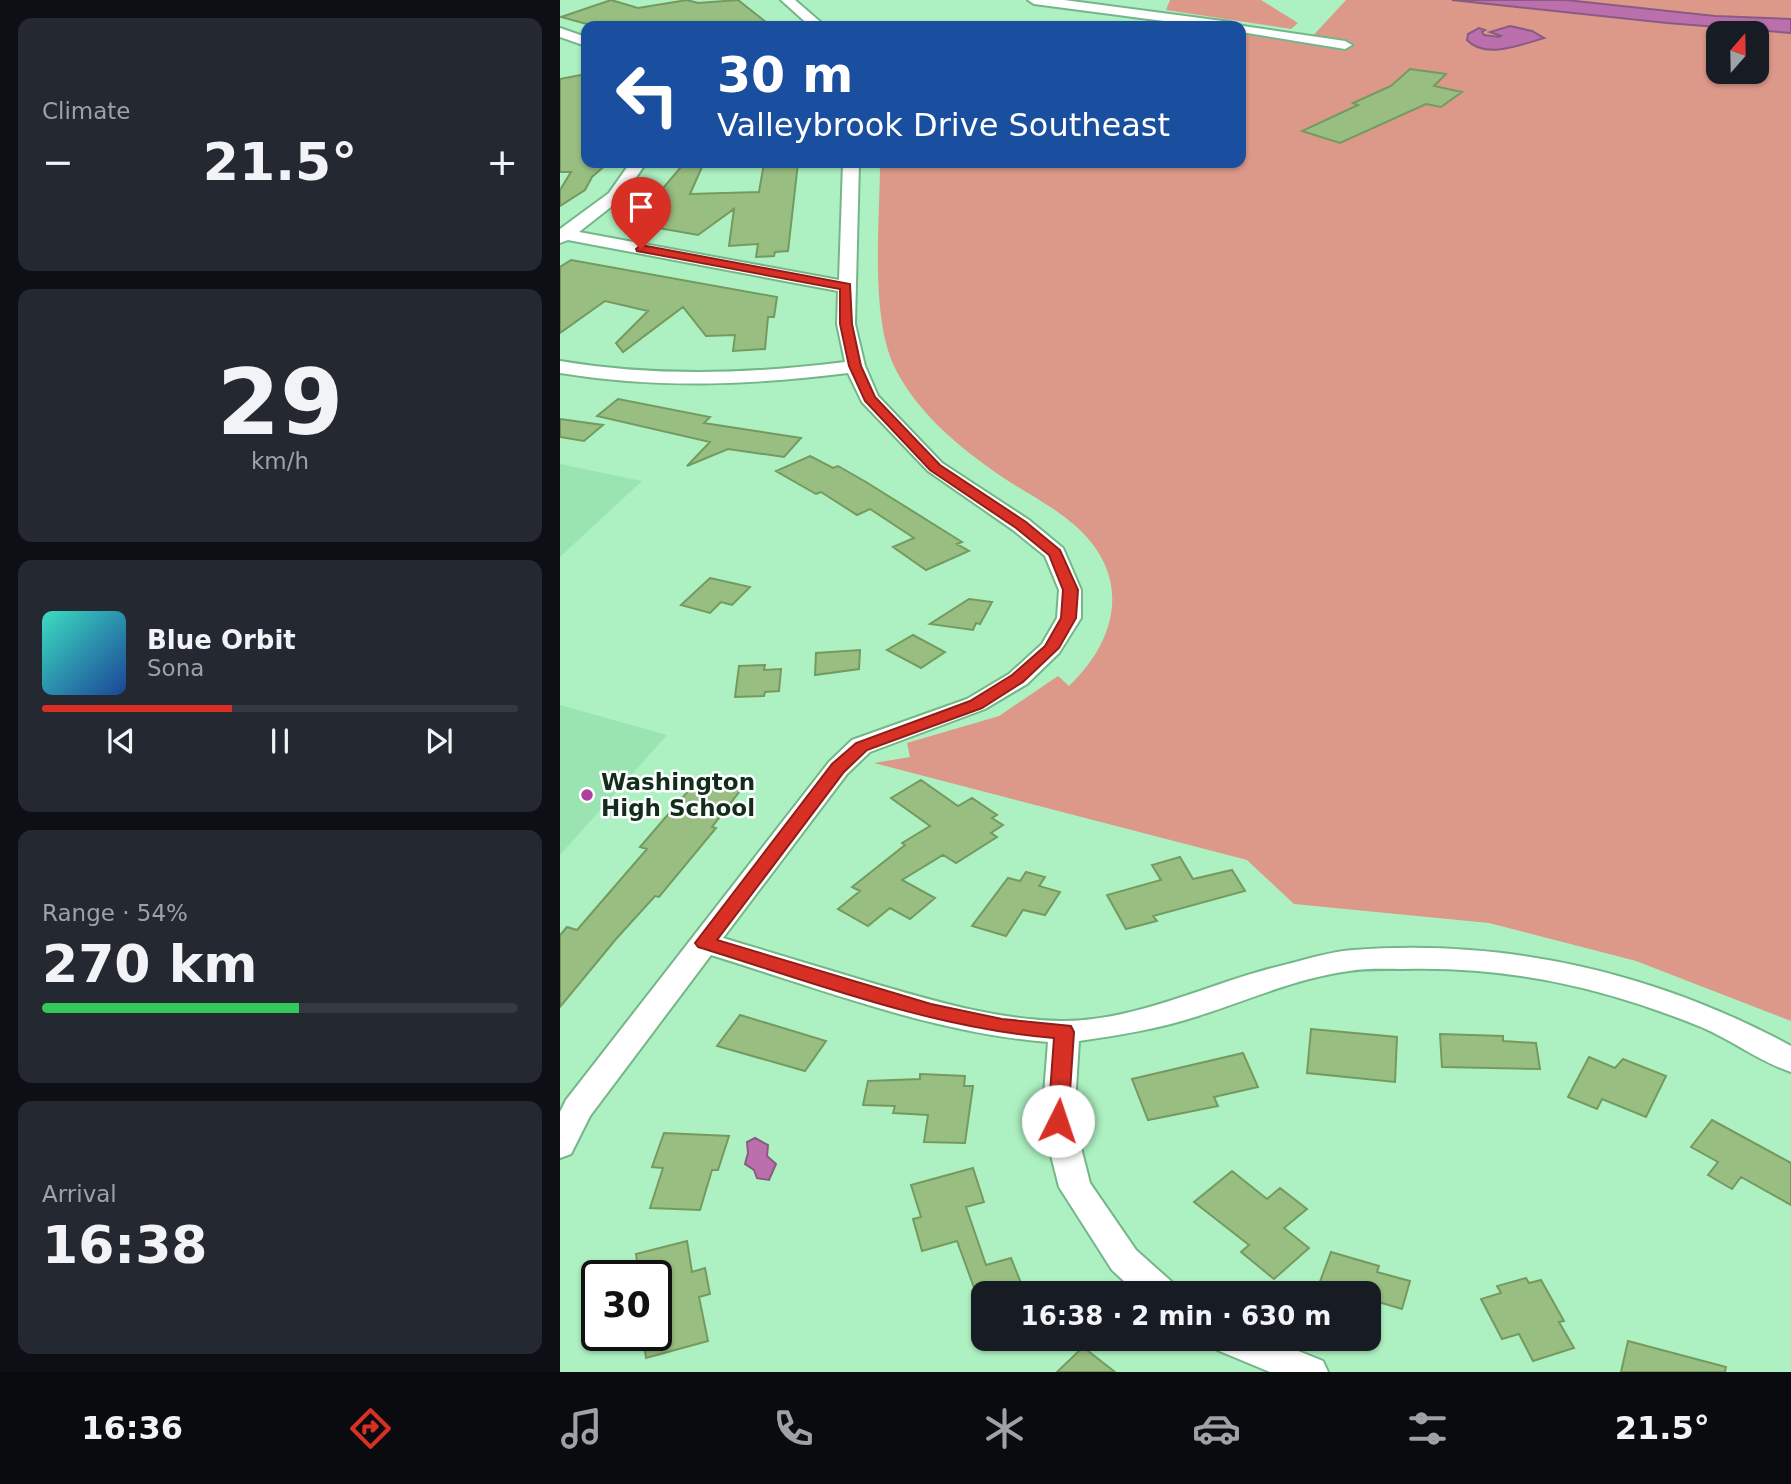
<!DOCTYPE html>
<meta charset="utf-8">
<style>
:root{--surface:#171b24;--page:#242831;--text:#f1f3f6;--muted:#9ea1a6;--line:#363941;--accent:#d93025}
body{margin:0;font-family:"DejaVu Sans",sans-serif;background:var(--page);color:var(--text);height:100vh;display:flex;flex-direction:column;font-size:26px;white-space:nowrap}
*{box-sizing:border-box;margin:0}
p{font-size:23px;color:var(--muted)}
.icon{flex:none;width:38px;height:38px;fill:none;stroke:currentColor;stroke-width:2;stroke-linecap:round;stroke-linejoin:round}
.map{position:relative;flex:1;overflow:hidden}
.sheet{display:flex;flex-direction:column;gap:18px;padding:18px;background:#0d0f14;width:560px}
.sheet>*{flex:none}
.hud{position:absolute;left:21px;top:21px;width:665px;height:147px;border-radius:14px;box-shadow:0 2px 5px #0004;background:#1a4fa0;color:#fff;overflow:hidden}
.needle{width:46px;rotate:20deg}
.controls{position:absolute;left:1146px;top:21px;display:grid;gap:14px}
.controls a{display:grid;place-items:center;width:63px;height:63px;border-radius:14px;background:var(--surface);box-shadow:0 2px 5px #0004;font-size:35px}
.speed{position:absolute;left:21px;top:1260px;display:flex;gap:14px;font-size:35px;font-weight:700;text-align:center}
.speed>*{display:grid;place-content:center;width:91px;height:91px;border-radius:50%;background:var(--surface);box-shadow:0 2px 5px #0004;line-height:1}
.speed .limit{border:4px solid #111;border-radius:10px;background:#fff;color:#111}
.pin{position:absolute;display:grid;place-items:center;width:60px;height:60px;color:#fff;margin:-72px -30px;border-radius:50% 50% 50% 0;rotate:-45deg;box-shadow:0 0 7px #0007}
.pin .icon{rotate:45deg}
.me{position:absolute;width:77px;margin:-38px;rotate:4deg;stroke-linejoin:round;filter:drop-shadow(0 0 5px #0008)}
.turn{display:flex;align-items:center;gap:24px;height:147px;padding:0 21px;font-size:32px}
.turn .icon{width:91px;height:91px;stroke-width:2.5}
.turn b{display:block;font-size:49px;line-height:60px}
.big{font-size:52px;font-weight:700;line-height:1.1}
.sheet .tile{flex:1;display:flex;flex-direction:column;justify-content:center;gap:10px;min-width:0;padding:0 24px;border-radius:14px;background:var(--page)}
.sheet .dial{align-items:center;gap:0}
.dial b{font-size:91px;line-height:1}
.song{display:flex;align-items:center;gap:21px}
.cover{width:84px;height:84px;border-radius:10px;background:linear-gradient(135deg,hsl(170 70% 55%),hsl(220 70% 35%))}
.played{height:7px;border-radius:4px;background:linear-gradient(90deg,var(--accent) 40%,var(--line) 40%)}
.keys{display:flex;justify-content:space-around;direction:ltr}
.heat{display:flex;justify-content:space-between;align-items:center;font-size:38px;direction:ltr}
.charge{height:10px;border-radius:5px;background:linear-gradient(90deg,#34c759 54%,var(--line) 0)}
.trip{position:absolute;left:411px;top:1281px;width:410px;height:70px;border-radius:14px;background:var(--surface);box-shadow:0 2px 5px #0004;font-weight:700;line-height:70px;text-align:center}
.tabs{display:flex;height:112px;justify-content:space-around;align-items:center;background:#090b0e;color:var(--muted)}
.tabs .icon{width:49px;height:49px}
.tabs .selected{color:var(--accent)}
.tabs b{font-size:32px;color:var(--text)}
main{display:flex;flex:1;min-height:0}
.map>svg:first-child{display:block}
.built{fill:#9ae4b2}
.green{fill:#dc9989;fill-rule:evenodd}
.water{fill:#bb70ad;stroke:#885c82;stroke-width:2}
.building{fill:#98be81;stroke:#759a5f;stroke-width:2}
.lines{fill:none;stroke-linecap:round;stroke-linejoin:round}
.minor-casing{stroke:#74b68a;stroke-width:4}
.minor{fill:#fff;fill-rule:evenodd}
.route{fill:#d93025;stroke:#8d1f18;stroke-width:2}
.poi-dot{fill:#ae409e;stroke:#fff;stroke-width:2.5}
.labels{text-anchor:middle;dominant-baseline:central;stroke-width:5;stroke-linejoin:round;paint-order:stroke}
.poi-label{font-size:23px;font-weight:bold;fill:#122d1c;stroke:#fff;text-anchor:start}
</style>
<main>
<section class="sheet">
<div class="tile"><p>Climate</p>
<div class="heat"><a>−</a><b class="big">21.5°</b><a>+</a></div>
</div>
<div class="tile dial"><b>29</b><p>km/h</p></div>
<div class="tile">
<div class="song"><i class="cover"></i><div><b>Blue Orbit</b><p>Sona</p></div></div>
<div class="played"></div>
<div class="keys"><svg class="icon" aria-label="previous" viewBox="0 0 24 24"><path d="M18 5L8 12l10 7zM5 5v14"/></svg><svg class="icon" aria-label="pause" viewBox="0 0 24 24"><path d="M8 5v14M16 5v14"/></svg><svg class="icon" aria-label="next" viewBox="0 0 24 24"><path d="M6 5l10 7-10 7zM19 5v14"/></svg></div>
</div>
<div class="tile"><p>Range · 54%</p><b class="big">270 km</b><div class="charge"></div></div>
<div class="tile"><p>Arrival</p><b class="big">16:38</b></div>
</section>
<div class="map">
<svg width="1231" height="1372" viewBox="0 0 1231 1372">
<rect width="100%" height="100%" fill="#adf1c2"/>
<path class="built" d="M0,464L82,481L0,557Z
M0,705L107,735L0,855Z"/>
<path class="green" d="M610,0H701L738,23L731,29L606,10Z
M786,0H1231V1021L1076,961L929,923L734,904L687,860L314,763L350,757L347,743L439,716L498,676L509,686C561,636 571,572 512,523C486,501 454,487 428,467C392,441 358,411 337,372C309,321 320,222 320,163H681V32L748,41ZM1158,33H1197V72H1158Z"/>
<path class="water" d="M892,0H1006L1155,16L1231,19V33L1107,23Z
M950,26L972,31L984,38C963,44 925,60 907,40L908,34L919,28L925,30L922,32L924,35L939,37L941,36L930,32Z
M195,1138L208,1145L207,1156L216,1164L209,1180L197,1178L194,1170L185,1164L188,1153L187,1142Z"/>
<path class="building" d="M51,0L78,8L127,0L138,3L178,0L211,26H34L1,17Z
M850,69L886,74L874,86L902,92L881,107L866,104L780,143L742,131L798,105L793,103L831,86Z
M26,74V163H48L32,177L25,190L0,206V190L11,172H0V79Z
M204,163H238L228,251L215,252L214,256L196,257L198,244L169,246L174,209L138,235L64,222L87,207L121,167H142L130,194L199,192Z
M11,260L217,297L214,317H208L205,349L173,351L175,335L146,336L123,307L63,352L56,343L88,311L45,301L0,333V267Z
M58,399L150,417L144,423L241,438L224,457L168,449L127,466L150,442L37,416Z
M0,419L43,425L24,441L0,437Z
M250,456L273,468L278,466L306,482L402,542L397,544L409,551L366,570L333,547L354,538L310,509L297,515L261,492L256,494L216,471Z
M150,578L190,587L172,605L161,602L150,613L121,605Z
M409,599L432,602L420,624L416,623L413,630L370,624Z
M353,635L385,652L361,668L327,650Z
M300,650L299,669L255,675L256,653Z
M205,665L204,670L221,669L219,691L205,692L204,696L175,697L179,666Z
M154,780L183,787L152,827L156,828L99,897L95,896L56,939L0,1007V935L7,927L17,930L87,849L80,847L129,790L142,793Z
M361,780L398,806L412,798L437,815L432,818L443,825L431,833L437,837L396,863L383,855L342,880L375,898L350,919L330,908L308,926L278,909L300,891L292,887L345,845L342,843L370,826L331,798Z
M620,857L633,879L672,870L685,891L593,916L597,921L566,929L547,895L601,880L592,865Z
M466,872L485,877L479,886L500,892L485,915L463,910L446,936L412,926L448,878L460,881Z
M180,1015L266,1041L245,1071L157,1046Z
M751,1029L837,1037L835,1082L747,1073Z
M880,1034L943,1036V1041L976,1043L980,1069L882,1067Z
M683,1053L698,1087L654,1097L658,1106L588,1120L572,1079Z
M1029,1057L1055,1068L1063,1059L1106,1076L1086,1117L1042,1099L1037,1109L1008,1097Z
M360,1074L405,1076L404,1086H413L405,1143L364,1142L368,1115L333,1113L335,1106L303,1105L308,1081L360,1079Z
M1152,1120L1231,1163V1205L1181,1177L1172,1189L1148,1175L1158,1162L1131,1147Z
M104,1133L169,1136L158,1170H152L140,1210L90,1208L103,1168L92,1167Z
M413,1168L424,1202L406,1207L426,1265L451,1258L465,1293H416L397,1241L362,1251L353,1219L361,1217L351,1185Z
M672,1171L707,1199L720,1188L747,1209L724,1228L749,1248L714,1279L681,1252L689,1245L634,1202Z
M127,1241L132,1272L145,1268L150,1294L139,1297L148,1341L86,1358L83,1335H96V1276H79L76,1254Z
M771,1252L819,1266L817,1272L850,1281L842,1309L808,1299V1293H778L758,1287Z
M966,1278L969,1283L981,1280L1004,1321L999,1322L1014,1348L973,1361L959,1334L942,1339L921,1299L941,1293L937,1286Z
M1068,1341L1166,1367L1165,1372H1061Z
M523,1347L555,1372H497Z"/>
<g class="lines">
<g class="minor-casing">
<path id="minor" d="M221,0H235L265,26H250Z
M468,0H504L670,22L676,25L785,41L792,45L785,49L681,32V26H642L474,4Z
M0,28L26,37V46L0,37Z
M70,163H86L61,199L19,232L279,280L283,163H299L295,324L305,366L318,396L382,463L469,520L503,548L521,590V618L499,653L467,684L425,709L310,752L287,774L163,938C213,953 263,968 312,983C374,1001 437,1020 502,1021C575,1021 643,986 712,968C738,962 766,952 793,950C946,938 1097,973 1231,1046V1072C1200,1062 1172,1040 1141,1027C1043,987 949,966 842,969C825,969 807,968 789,971C737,978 688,1000 638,1016C599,1029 559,1035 519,1041L514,1120L530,1183L576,1250L613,1283L618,1293H577L552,1270L499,1187L482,1120L488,1042C373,1033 261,989 151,955L30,1116L11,1154L0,1158V1112L6,1100L269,762L292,740L407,699L449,674L482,644L497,618L499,590L485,556L453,530L368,471L302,402L288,373C191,385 97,389 0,373V361C95,377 189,374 285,362L277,324L278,291L8,240L0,243V229L49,193Z
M652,1339H709L763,1361L768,1372H710L657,1350Z"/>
</g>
<use href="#minor" class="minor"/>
</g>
<path class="route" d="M81,245L290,284L292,324L301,366L315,397L380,465L466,522L500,550L518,590L516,618L499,648L463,682L422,708L307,750L284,772L157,940L371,1004L442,1019L511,1026L514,1032L508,1121L505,1126L498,1129L491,1126L488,1121L494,1038C372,1028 255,983 138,947L135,943L272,764L296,743L410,701L452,675L485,646L501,618L503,590L489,555L456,528L370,470L305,401L289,366L280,324V289L77,251L76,249Z"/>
<circle class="poi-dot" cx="27" cy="795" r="7"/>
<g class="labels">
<g class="poi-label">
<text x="41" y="782">Washington<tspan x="41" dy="26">High School</tspan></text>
</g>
</g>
</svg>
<div class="controls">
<a><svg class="needle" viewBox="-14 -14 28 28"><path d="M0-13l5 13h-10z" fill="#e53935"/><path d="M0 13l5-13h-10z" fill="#9ea1a6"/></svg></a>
</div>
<div class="speed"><div class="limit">30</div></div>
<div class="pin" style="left:81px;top:249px;background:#d93025"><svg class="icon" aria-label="arrive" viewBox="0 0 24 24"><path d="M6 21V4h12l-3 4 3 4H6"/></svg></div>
<svg class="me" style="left:498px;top:1121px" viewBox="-20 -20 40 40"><circle r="19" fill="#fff"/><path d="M0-13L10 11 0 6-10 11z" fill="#d93025"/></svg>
<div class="trip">16:38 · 2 min · 630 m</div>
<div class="hud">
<div class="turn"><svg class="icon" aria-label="left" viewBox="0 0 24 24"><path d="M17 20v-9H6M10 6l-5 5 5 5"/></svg><div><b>30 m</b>Valleybrook Drive Southeast</div></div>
</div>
</div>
</main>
<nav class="tabs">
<b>16:36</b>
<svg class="icon selected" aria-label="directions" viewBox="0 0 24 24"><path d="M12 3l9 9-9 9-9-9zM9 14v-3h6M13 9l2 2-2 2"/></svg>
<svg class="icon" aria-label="music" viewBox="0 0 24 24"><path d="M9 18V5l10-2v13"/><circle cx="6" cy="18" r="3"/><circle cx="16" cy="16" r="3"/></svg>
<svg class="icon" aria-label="phone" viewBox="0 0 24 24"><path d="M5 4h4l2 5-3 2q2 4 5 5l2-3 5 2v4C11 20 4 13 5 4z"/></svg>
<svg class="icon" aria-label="climate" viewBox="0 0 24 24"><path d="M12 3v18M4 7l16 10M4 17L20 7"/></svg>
<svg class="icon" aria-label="car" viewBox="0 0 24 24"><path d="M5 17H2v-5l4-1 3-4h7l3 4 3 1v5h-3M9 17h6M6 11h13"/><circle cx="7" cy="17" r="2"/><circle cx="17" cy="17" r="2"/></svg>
<svg class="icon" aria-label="filters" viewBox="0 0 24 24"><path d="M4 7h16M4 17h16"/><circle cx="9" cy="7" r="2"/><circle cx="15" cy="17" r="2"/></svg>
<b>21.5°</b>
</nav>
